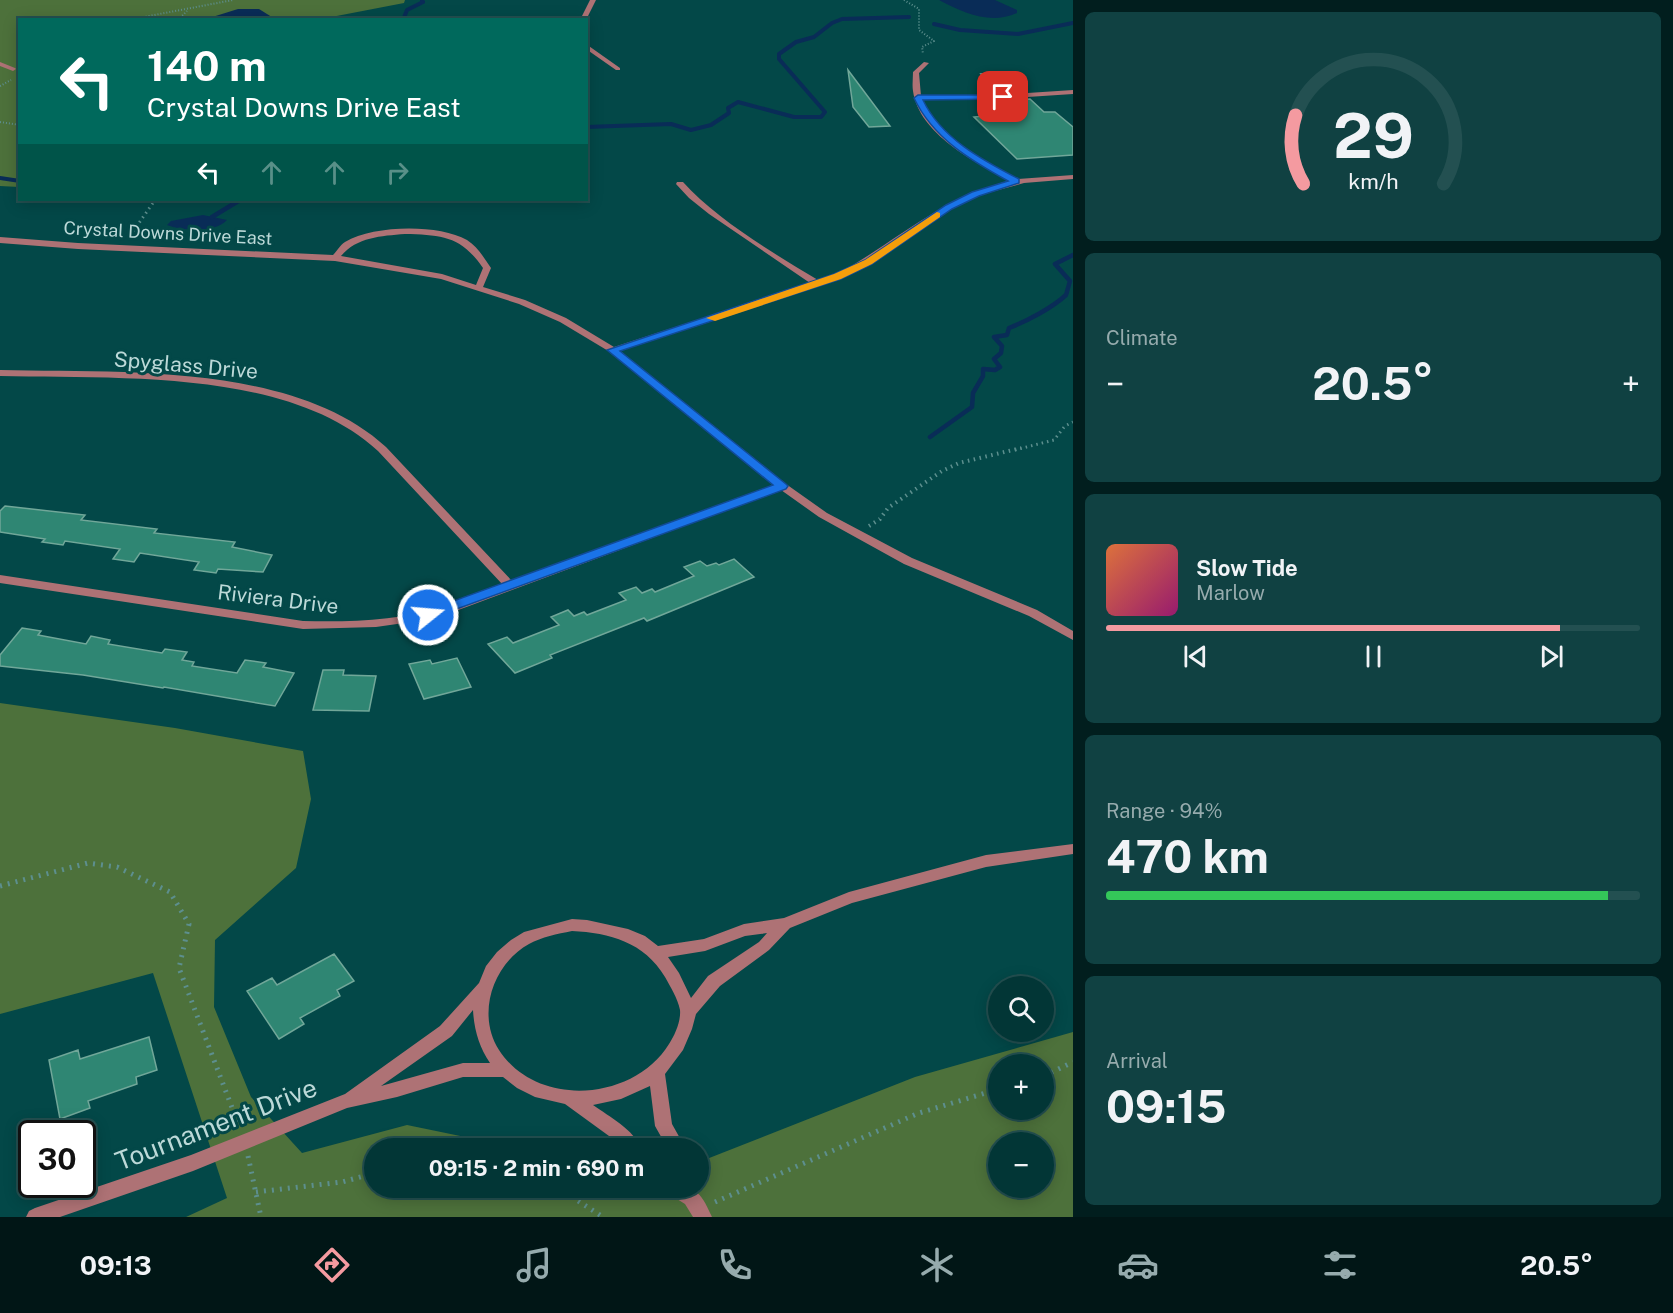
<!DOCTYPE html>
<meta charset="utf-8">
<style>
:root{--surface:#023636;--page:#104142;--text:#f1f3f6;--muted:#96abad;--line:#235051;--accent:#f49aa0}
body{margin:0;font-family:"Public Sans",sans-serif;background:var(--page);color:var(--text);height:100vh;display:flex;flex-direction:column;font-size:22px;white-space:nowrap}
*{box-sizing:border-box;margin:0}
p{font-size:20px;color:var(--muted)}
.icon{flex:none;width:33px;height:33px;fill:none;stroke:currentColor;stroke-width:2;stroke-linecap:round;stroke-linejoin:round}
.map{position:relative;flex:1;overflow:hidden}
.side{display:flex;flex-direction:column;gap:12px;padding:12px;background:#011e1e;width:600px}
.side>*{flex:none}
.top-card{position:absolute;left:18px;top:18px;width:570px;height:183px;border-radius:0px;box-shadow:0 3px 15px #0003,0 0 0 2px var(--line);background:#00695c;color:#fff;overflow:hidden}
.tools{position:absolute;left:988px;top:976px;display:grid;gap:12px}
.tools a{display:grid;place-items:center;width:66px;height:66px;border-radius:50%;background:var(--surface);box-shadow:0 3px 15px #0003,0 0 0 2px var(--line);font-size:30px}
.speed{position:absolute;left:18px;top:1120px;display:flex;gap:12px;font-size:30px;font-weight:700;text-align:center}
.speed>*{display:grid;place-content:center;width:78px;height:78px;border-radius:50%;background:var(--surface);box-shadow:0 3px 15px #0003,0 0 0 2px var(--line);line-height:1}
.speed .limit{border:3px solid #111;border-radius:9px;background:#fff;color:#111}
.pin{position:absolute;display:grid;place-items:center;width:51px;height:51px;color:#fff;margin:-26px;border-radius:12px;box-shadow:0 3px 9px #0006}
.me{position:absolute;width:66px;margin:-33px;rotate:73deg;stroke-linejoin:round;filter:drop-shadow(0 0 4px #0008)}
.turn{display:flex;align-items:center;gap:21px;height:126px;padding:0 30px;font-size:27px}
.turn .icon{width:78px;height:78px;stroke-width:2.5}
.turn b{display:block;font-size:42px;line-height:51px}
.lanes{display:flex;align-items:center;height:57px;padding:0 30px;background:#0003;justify-content:center;gap:30px;direction:ltr}
.lanes .off{opacity:.35}
.big{font-size:45px;font-weight:700;line-height:1.1}
.side .card{flex:1;display:flex;flex-direction:column;justify-content:center;gap:9px;min-width:0;padding:0 21px;border-radius:9px;background:var(--page)}
.side .dial{align-items:center;gap:0}
.dial svg{height:156px;overflow:visible;fill:none;stroke:var(--line);stroke-width:7;stroke-linecap:round;text-anchor:middle}
.dial text{fill:var(--text);stroke:none}
.song{display:flex;align-items:center;gap:18px}
.cover{width:72px;height:72px;border-radius:9px;background:linear-gradient(135deg,hsl(20 70% 55%),hsl(320 70% 35%))}
.played{height:6px;border-radius:3px;background:linear-gradient(90deg,var(--accent) 85%,var(--line) 85%)}
.keys{display:flex;justify-content:space-around;direction:ltr}
.heat{display:flex;justify-content:space-between;align-items:center;font-size:33px;direction:ltr}
.charge{height:9px;border-radius:4px;background:linear-gradient(90deg,#34c759 94%,var(--line) 0)}
.trip{position:absolute;left:364px;top:1138px;width:345px;height:60px;border-radius:30px;background:var(--surface);box-shadow:0 3px 15px #0003,0 0 0 2px var(--line);font-weight:700;line-height:60px;text-align:center}
.menu{display:flex;height:96px;justify-content:space-around;align-items:center;background:#011616;color:var(--muted)}
.menu .icon{width:42px;height:42px}
.menu .selected{color:var(--accent)}
.menu b{font-size:27px;color:var(--text)}
main{display:flex;flex:1;min-height:0}
.map>svg:first-child{display:block}
.green{fill:#4d713b;fill-rule:evenodd}
.water{fill:#092c57}
.lines{fill:none;stroke-linecap:round;stroke-linejoin:round}
.stream-far1{stroke:#092c57;stroke-width:4}
.stream{stroke:#092c57;stroke-width:4.5}
.building{fill:#2f8673;stroke:#71a799;stroke-width:1.5}
.path-far3{stroke:#5d8f8e;stroke-width:2;stroke-dasharray:1 2;stroke-linecap:butt}
.path-far2{stroke:#5d8f8e;stroke-width:3;stroke-dasharray:1.5 4;stroke-linecap:butt}
.path-far1{stroke:#5d8f8e;stroke-width:4;stroke-dasharray:1.5 4.5;stroke-linecap:butt}
.path{stroke:#5d8f8e;stroke-width:5;stroke-dasharray:2 6;stroke-linecap:butt}
.service{fill:#ae7275;fill-rule:evenodd}
.minor{fill:#ae7275;fill-rule:evenodd}
.route{fill:#1a73e8;stroke:#114b97;stroke-width:1.5}
.slow{fill:#f59e0b}
.labels{text-anchor:middle;dominant-baseline:central;stroke-width:6;stroke-linejoin:round;paint-order:stroke}
.far-street-label{font-size:18px;fill:#bcd9d8;stroke:#034848}
.street-label{font-size:21px;fill:#bcd9d8;stroke:#034848}
.near-street-label{font-size:26px;fill:#bcd9d8;stroke:#034848}
</style>
<main>
<div class="map">
<svg width="1073" height="1217" viewBox="0 0 1073 1217">
<rect width="100%" height="100%" fill="#034848"/>
<path class="green" d="M0,0H405L404,3L321,19L20,20L19,187L0,186Z
M0,703L175,728L303,751L311,799L296,868L215,940L214,1007L251,1097L302,1153L407,1125L524,1149H375V1188H594L610,1197L632,1188H699V1162L915,1077L1073,1032V1217H186L227,1198L153,973L0,1014ZM999,1065H1044V1110H999ZM999,1143H1044V1188H999Z"/>
<path class="water" d="M939,0H995L1017,10V13C990,25 964,13 939,0Z
M238,9H259L275,19H206Z
M203,215L227,220C215,233 183,231 167,225L171,221Z"/>
<g class="lines">
<path class="stream-far1" d="M403,20L407,10L423,2L422,0
M934,24L960,30L1018,34L1073,23
M586,127L671,124L691,130L711,125L729,113L728,108L738,102L794,117H821L825,112L779,59V54L796,42L814,37L832,23L842,19L909,17
M0,178L20,181"/>
<path class="stream" d="M212,217L240,200
M930,437L972,407L973,393L983,376V369L995,370L1000,367L994,359L1001,353L1002,346L994,337L1007,335L1009,328C1027,321 1052,308 1066,295L1070,281L1055,264L1073,255"/>
</g>
<path class="building" d="M848,70L890,126L869,127L853,107Z
M1002,73L1021,91L1000,93L981,74Z
M1030,99L1044,112H1055L1073,127V155L1017,159L974,117L984,116L980,113L1019,111L1008,100Z
M5,506L85,515L81,520L157,529L154,533L235,542L232,547L272,555L263,572L218,569L216,573L194,570L199,562L140,553L134,562L113,559L120,549L65,541L63,545L42,542L45,539L0,532V511Z
M734,559L754,577L647,621L644,618L550,655L552,658L515,673L488,644L507,637L513,643L559,625L551,617L568,610L574,616L584,612L587,615L626,600L619,593L636,587L642,593L652,589L655,592L694,576L684,567L700,561L707,566L716,563L719,565Z
M22,628L41,631L38,635L86,644L91,636L110,640L108,644L162,653L165,649L187,652L182,660L194,662L192,666L237,673L245,660L266,663L263,667L294,673L275,706L164,687L163,688L83,675L0,666V655Z
M457,658L471,687L424,699L409,664L430,660L432,664Z
M323,670H344L343,675L376,676L369,711L313,710Z
M334,954L354,981L337,990L340,996L300,1018L304,1024L279,1039L247,991L272,978L277,985Z
M149,1037L157,1070L136,1077L137,1084L88,1101L90,1108L60,1119L49,1060L78,1050L80,1059Z"/>
<g class="lines">
<path class="path-far3" d="M904,0L919,9V30L934,41L922,47L923,54
M128,20L233,0
M178,20L187,11
M0,86L11,80
M0,122L20,125"/>
<path class="path-far2" d="M130,236L155,200
M1015,450L1054,440L1065,426L1073,422"/>
<path class="path-far1" d="M869,526L880,519L888,508L942,471L959,463L1021,448"/>
<path class="path" d="M0,886L88,863L117,867L170,892L189,924L179,968L239,1126
M1044,1076L1073,1062
M248,1156L261,1217
M558,1188L603,1217
M256,1192L342,1182L375,1173
M715,1202L919,1113L999,1089"/>
<path class="service" d="M0,62L15,68L16,69L13,71L0,66Z"/>
<path class="minor" d="M590,0H596L586,20H580Z
M586,44L620,68V70H616L586,49Z
M924,62L929,63L919,73L921,96H981L1073,90V94L981,100H923L926,109L936,123L950,137L985,161L1018,179L1073,175V179L1024,183L980,195L944,213L876,258L841,279L620,351L786,484L827,513L912,558L1037,610L1073,631V640L1029,616L904,564L819,517L781,490L453,612L411,622L376,627L303,629L0,583V575L303,621C351,622 400,621 446,606C465,600 484,592 503,585L378,451C288,368 116,379 0,376V370C118,373 293,362 386,447L512,581L774,485L610,352L560,322L519,304L441,279L335,261L78,249L0,243V237L78,243L333,255C337,251 340,245 345,242C374,225 438,224 467,240C478,247 484,258 491,268L483,287L525,300L566,318L614,347L810,283L709,214L689,198L676,184L677,182H683C716,219 776,255 818,280L835,275L853,265C904,234 949,195 1009,181C975,162 919,134 913,91C912,85 913,78 913,72ZM405,234C442,235 461,236 483,268L476,285L442,274L341,256C357,237 381,236 405,234Z
M1073,844V854L986,867L852,903L790,928L769,950L720,986L696,1014L692,1029L683,1050L665,1074L672,1124L686,1149H668L655,1126L650,1086L621,1099L593,1105C610,1117 633,1129 642,1149H622L609,1136L565,1104L535,1097L517,1088L503,1077H463L397,1097L347,1108L193,1171L60,1217H26L29,1211L35,1208L191,1155L345,1094L440,1026L479,983L486,966L497,952L511,940L524,932L572,919L587,920L628,929L645,936L658,946L704,939L744,924L784,918L849,892L986,855ZM572,931C610,933 644,942 665,977C670,986 678,999 680,1010C681,1021 675,1035 669,1044C634,1101 537,1109 499,1050C476,1014 493,964 529,944C542,937 557,934 572,931ZM767,933L759,942L708,976L691,998L679,973L668,957L705,951L745,936ZM473,1010C474,1029 479,1047 490,1063H463L381,1086L452,1036Z
M666,1188C696,1188 699,1188 712,1217H693L685,1204L669,1194Z"/>
</g>
<path class="route" d="M1006,95L1007,97L1003,99L923,100C941,138 982,160 1019,179V183L979,196L952,209L872,264L841,279L620,351L786,484L788,486L786,489L432,618H423L421,615L423,612L773,485L607,350L834,274L865,260L946,205L972,192L1008,181C970,160 933,138 914,98L918,95Z"/>
<path class="slow" d="M937,212L940,213V217L872,264L841,279L715,321L706,318L834,274L865,260Z"/>
<g class="labels">
<g class="far-street-label">
<text transform="translate(168 233) rotate(3)">Crystal Downs Drive East</text>
</g>
<g class="street-label">
<text transform="translate(186 365) rotate(5)">Spyglass Drive</text>
<text transform="translate(278 599) rotate(7)">Riviera Drive</text>
</g>
<g class="near-street-label">
<text transform="translate(216 1124) rotate(-21)">Tournament Drive</text>
</g>
</g>
</svg>
<div class="tools">
<a><svg class="icon" aria-label="search" viewBox="0 0 24 24"><circle cx="10" cy="10" r="6"/><path d="M15 15l6 6"/></svg></a>
<a>+</a>
<a>−</a>
</div>
<div class="speed"><div class="limit">30</div></div>
<div class="pin" style="left:1003px;top:97px;background:#d93025"><svg class="icon" aria-label="arrive" viewBox="0 0 24 24"><path d="M6 21V4h12l-3 4 3 4H6"/></svg></div>
<svg class="me" style="left:428px;top:615px" viewBox="-20 -20 40 40"><circle r="17" fill="#1a73e8" stroke="#fff" stroke-width="3"/><path d="M0-11L8 9 0 5-8 9z" fill="#fff"/></svg>
<div class="trip">09:15 · 2 min · 690 m</div>
<div class="top-card">
<div class="turn"><svg class="icon" aria-label="left" viewBox="0 0 24 24"><path d="M17 20v-9H6M10 6l-5 5 5 5"/></svg><div><b>140 m</b>Crystal Downs Drive East</div></div>
<div class="lanes"><svg class="icon" aria-label="left" viewBox="0 0 24 24"><path d="M17 20v-9H6M10 6l-5 5 5 5"/></svg><svg class="icon off" aria-label="ahead" viewBox="0 0 24 24"><path d="M12 20V5M6 11l6-6 6 6"/></svg><svg class="icon off" aria-label="ahead" viewBox="0 0 24 24"><path d="M12 20V5M6 11l6-6 6 6"/></svg><svg class="icon off" aria-label="right" viewBox="0 0 24 24"><path d="M7 20v-9h11M14 6l5 5-5 5"/></svg></div>
</div>
</div>
<section class="side">
<div class="card dial"><svg viewBox="0 0 100 80">
<path d="M14 69A42 42 0 1 1 86 69"/>
<path d="M14 69A42 42 0 0 1 10 34" stroke="#f49aa0"/>
<text x="50" y="56" font-size="32" font-weight="700">29</text>
<text x="50" y="72" font-size="11">km/h</text>
</svg></div>
<div class="card"><p>Climate</p>
<div class="heat"><a>−</a><b class="big">20.5°</b><a>+</a></div>
</div>
<div class="card">
<div class="song"><i class="cover"></i><div><b>Slow Tide</b><p>Marlow</p></div></div>
<div class="played"></div>
<div class="keys"><svg class="icon" aria-label="previous" viewBox="0 0 24 24"><path d="M18 5L8 12l10 7zM5 5v14"/></svg><svg class="icon" aria-label="pause" viewBox="0 0 24 24"><path d="M8 5v14M16 5v14"/></svg><svg class="icon" aria-label="next" viewBox="0 0 24 24"><path d="M6 5l10 7-10 7zM19 5v14"/></svg></div>
</div>
<div class="card"><p>Range · 94%</p><b class="big">470 km</b><div class="charge"></div></div>
<div class="card"><p>Arrival</p><b class="big">09:15</b></div>
</section>
</main>
<nav class="menu">
<b>09:13</b>
<svg class="icon selected" aria-label="directions" viewBox="0 0 24 24"><path d="M12 3l9 9-9 9-9-9zM9 14v-3h6M13 9l2 2-2 2"/></svg>
<svg class="icon" aria-label="music" viewBox="0 0 24 24"><path d="M9 18V5l10-2v13"/><circle cx="6" cy="18" r="3"/><circle cx="16" cy="16" r="3"/></svg>
<svg class="icon" aria-label="phone" viewBox="0 0 24 24"><path d="M5 4h4l2 5-3 2q2 4 5 5l2-3 5 2v4C11 20 4 13 5 4z"/></svg>
<svg class="icon" aria-label="climate" viewBox="0 0 24 24"><path d="M12 3v18M4 7l16 10M4 17L20 7"/></svg>
<svg class="icon" aria-label="car" viewBox="0 0 24 24"><path d="M5 17H2v-5l4-1 3-4h7l3 4 3 1v5h-3M9 17h6M6 11h13"/><circle cx="7" cy="17" r="2"/><circle cx="17" cy="17" r="2"/></svg>
<svg class="icon" aria-label="filters" viewBox="0 0 24 24"><path d="M4 7h16M4 17h16"/><circle cx="9" cy="7" r="2"/><circle cx="15" cy="17" r="2"/></svg>
<b>20.5°</b>
</nav>
